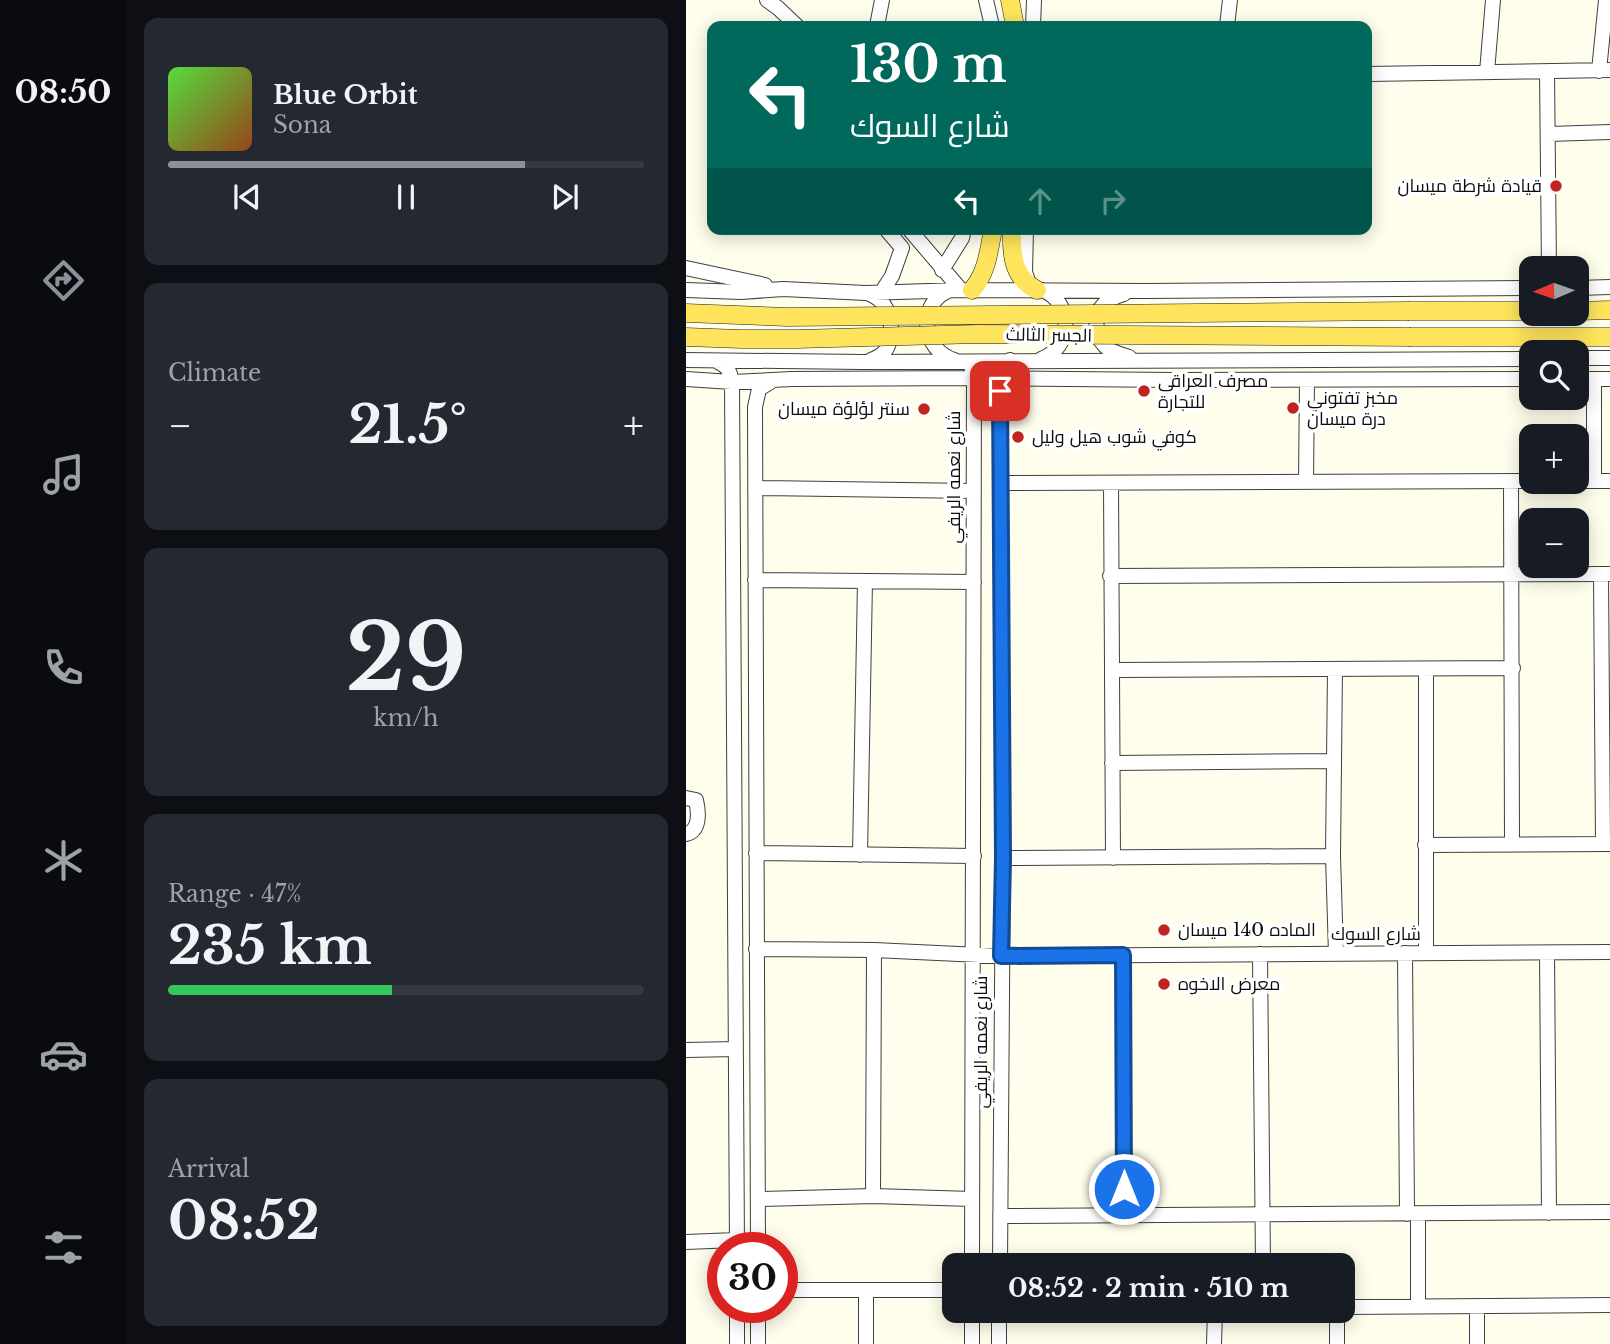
<!DOCTYPE html>
<meta charset="utf-8">
<style>
:root{--surface:#171b24;--page:#242831;--text:#f1f3f6;--muted:#9ea1a6;--line:#363941;--accent:#8c9099}
body{margin:0;font-family:"Libre Baskerville",Cairo,serif;background:var(--page);color:var(--text);height:100vh;display:flex;flex-direction:column;font-size:26px;white-space:nowrap}
*{box-sizing:border-box;margin:0}
p{font-size:23px;color:var(--muted)}
.icon{flex:none;width:38px;height:38px;fill:none;stroke:currentColor;stroke-width:2;stroke-linecap:round;stroke-linejoin:round}
.map{position:relative;flex:1;overflow:hidden}
.details{display:flex;flex-direction:column;gap:18px;padding:18px;background:#0d0f14;width:560px}
.details>*{flex:none}
.hud{position:absolute;left:21px;top:21px;width:665px;height:214px;border-radius:14px;box-shadow:0 4px 18px #0003;background:#00695c;color:#fff;overflow:hidden}
.needle{width:46px;rotate:268deg}
.fabs{position:absolute;left:833px;top:256px;display:grid;gap:14px}
.fabs a{display:grid;place-items:center;width:70px;height:70px;border-radius:14px;background:var(--surface);box-shadow:0 4px 18px #0003;font-size:35px}
.speed{position:absolute;left:21px;top:1232px;display:flex;gap:14px;font-size:35px;font-weight:700;text-align:center}
.speed>*{display:grid;place-content:center;width:91px;height:91px;border-radius:50%;background:var(--surface);box-shadow:0 4px 18px #0003;line-height:1}
.speed .limit{border:10px solid #d22;background:#fff;color:#111}
.pin{position:absolute;display:grid;place-items:center;width:60px;height:60px;color:#fff;margin:-30px;border-radius:14px;box-shadow:0 4px 10px #0006}
.me{position:absolute;width:77px;margin:-38px;rotate:0deg;stroke-linejoin:round;filter:drop-shadow(0 0 5px #0008)}
.turn{display:flex;align-items:center;gap:24px;height:147px;padding:0 28px;font-size:32px}
.turn .icon{width:91px;height:91px;stroke-width:2.5}
.turn b{display:block;font-size:49px;line-height:60px}
.lanes{display:flex;align-items:center;height:66px;padding:0 28px;background:#0003;justify-content:center;gap:35px;direction:ltr}
.lanes .off{opacity:.35}
.big{font-size:52px;font-weight:800;line-height:1.1}
.details .tile{flex:1;display:flex;flex-direction:column;justify-content:center;gap:10px;min-width:0;padding:0 24px;border-radius:14px;background:var(--page)}
.details .dial{align-items:center;gap:0}
.dial b{font-size:91px;line-height:1}
.song{display:flex;align-items:center;gap:21px}
.cover{width:84px;height:84px;border-radius:10px;background:linear-gradient(135deg,hsl(110 70% 55%),hsl(20 70% 35%))}
.played{height:7px;border-radius:4px;background:linear-gradient(90deg,var(--accent) 75%,var(--line) 75%)}
.keys{display:flex;justify-content:space-around;direction:ltr}
.heat{display:flex;justify-content:space-between;align-items:center;font-size:38px;direction:ltr}
.charge{height:10px;border-radius:5px;background:linear-gradient(90deg,#34c759 47%,var(--line) 0)}
.trip{position:absolute;left:256px;top:1253px;width:413px;height:70px;border-radius:14px;background:var(--surface);box-shadow:0 4px 18px #0003;font-weight:800;line-height:70px;text-align:center}
main{display:flex;flex:1;min-height:0}
.dock{display:flex;flex-direction:column;width:126px;justify-content:space-around;align-items:center;background:#090b0e;color:var(--muted)}
.dock .icon{width:49px;height:49px}
.dock .selected{color:var(--accent)}
.dock b{font-size:32px;color:var(--text)}
.map>svg:first-child{display:block}
.lines{fill:none;stroke-linecap:round;stroke-linejoin:round}
.minor-casing{stroke:#3f3f3f;stroke-width:16}
.major-casing{stroke:#1d1d1d;stroke-width:19}
.minor{stroke:#fff;stroke-width:14}
.major{stroke:#fee35c;stroke-width:18}
.major-bridge-casing{stroke:#1d1d1d;stroke-width:19;stroke-linecap:butt}
.major-bridge{stroke:#fee35c;stroke-width:18}
.route-casing{stroke:#114b97;stroke-width:18}
.route{stroke:#1a73e8;stroke-width:12}
.poi-dot{fill:#c1241f;stroke:#fff;stroke-width:2.5}
.labels{text-anchor:middle;dominant-baseline:central;stroke-width:7;stroke-linejoin:round;paint-order:stroke}
.poi-label{font-size:18px;fill:#0c0c0c;stroke:#fff;text-anchor:start}
.street-label{font-size:18px;fill:#0c0c0c;stroke:#fff}
</style>
<main>
<nav class="dock">
<b>08:50</b>
<svg class="icon selected" aria-label="directions" viewBox="0 0 24 24"><path d="M12 3l9 9-9 9-9-9zM9 14v-3h6M13 9l2 2-2 2"/></svg>
<svg class="icon" aria-label="music" viewBox="0 0 24 24"><path d="M9 18V5l10-2v13"/><circle cx="6" cy="18" r="3"/><circle cx="16" cy="16" r="3"/></svg>
<svg class="icon" aria-label="phone" viewBox="0 0 24 24"><path d="M5 4h4l2 5-3 2q2 4 5 5l2-3 5 2v4C11 20 4 13 5 4z"/></svg>
<svg class="icon" aria-label="climate" viewBox="0 0 24 24"><path d="M12 3v18M4 7l16 10M4 17L20 7"/></svg>
<svg class="icon" aria-label="car" viewBox="0 0 24 24"><path d="M5 17H2v-5l4-1 3-4h7l3 4 3 1v5h-3M9 17h6M6 11h13"/><circle cx="7" cy="17" r="2"/><circle cx="17" cy="17" r="2"/></svg>
<svg class="icon" aria-label="filters" viewBox="0 0 24 24"><path d="M4 7h16M4 17h16"/><circle cx="9" cy="7" r="2"/><circle cx="15" cy="17" r="2"/></svg>
</nav>
<section class="details">
<div class="tile">
<div class="song"><i class="cover"></i><div><b>Blue Orbit</b><p>Sona</p></div></div>
<div class="played"></div>
<div class="keys"><svg class="icon" aria-label="previous" viewBox="0 0 24 24"><path d="M18 5L8 12l10 7zM5 5v14"/></svg><svg class="icon" aria-label="pause" viewBox="0 0 24 24"><path d="M8 5v14M16 5v14"/></svg><svg class="icon" aria-label="next" viewBox="0 0 24 24"><path d="M6 5l10 7-10 7zM19 5v14"/></svg></div>
</div>
<div class="tile"><p>Climate</p>
<div class="heat"><a>−</a><b class="big">21.5°</b><a>+</a></div>
</div>
<div class="tile dial"><b>29</b><p>km/h</p></div>
<div class="tile"><p>Range · 47%</p><b class="big">235 km</b><div class="charge"></div></div>
<div class="tile"><p>Arrival</p><b class="big">08:52</b></div>
</section>
<div class="map">
<svg width="924" height="1344" viewBox="0 0 924 1344">
<rect width="100%" height="100%" fill="#fffdeb"/>
<g class="lines">
<g class="minor-casing">
<path id="minor" d="M81,0L92,8L111,26
M300,0L306,26
M191,26L196,0
M347,26L348,0
M541,26L544,0
M913,71L920,0
M801,72L807,0
M861,72L863,268
M681,74L924,70
M863,134L924,132
M223,229L275,290
M340,229L339,272L342,281
M0,268L79,285
M256,270L276,238L278,229
M891,288L924,287
M0,290L55,292L97,289L180,293L275,290L460,291L845,288
M262,291C231,304 236,350 268,360
M181,293C200,299 206,316 205,335C204,341 203,346 199,351C195,356 190,358 185,360
M195,293L206,276L216,248L200,229
M438,294C430,296 424,299 418,304C408,314 408,335 418,345C424,352 434,354 443,357
M891,358H924
M355,359C387,348 388,302 356,290
M0,360L176,362L845,359
M30,361C41,366 44,370 46,382L51,1248
M282,362L285,366L288,378L286,1265
M0,379L46,382L106,379L288,378L488,380L845,379
M891,379H924
M908,480V379
M825,481L826,844
M891,481H924
M620,482L621,380
M314,483L845,481
M425,483L427,858
M69,488L288,491
M915,574L917,844
M424,576L924,574
M69,580L288,582
M649,669L647,856L650,954
M740,669V953
M427,670L827,668
M426,763L648,761
M0,798L10,800C13,813 14,831 0,834
M739,845L924,844
M70,853L288,856
M174,855L179,581
M317,858L647,856
M70,949L188,950L315,956L924,952
M719,953L721,1214
M861,953L863,1213
M574,954L577,1265
M437,955L438,1215
M0,1050L50,1049
M187,1196L188,950
M72,1199L187,1196L286,1199
M732,1213V1306
M314,1216L924,1212
M0,1242L50,1240
M72,1248L69,407L73,389L86,381
M314,1265L317,858L314,379L316,367L324,360
M96,1290H268
M180,1290V1344
M791,1306V1344
M51,1307V1344
M72,1307V1344
M656,1307L924,1305
M651,1311V1344
M286,1344V1311
M313,1344V1311
M528,1344L529,1311"/>
</g>
<g class="major-casing">
<path id="major" d="M324,0L329,26
M326,229C325,255 327,278 351,290
M286,290C301,273 303,250 307,229
M723,311H845
M891,311L924,310
M725,337H924"/>
</g>
<use href="#minor" class="minor"/>
<use href="#major" class="major"/>
<g class="major-bridge-casing">
<path id="major-bridge" d="M0,313L101,317L723,311
M0,337L55,339H111L292,334L725,337"/>
</g>
<use href="#major-bridge" class="major-bridge"/>
</g>
<g class="lines">
<g class="route-casing">
<path id="route" d="M314,391L317,858L315,956L437,955L438,1189"/>
</g>
<use href="#route" class="route"/>
</g>
<g class="poi-dot">
<circle cx="870" cy="186" r="7"/>
<circle cx="458" cy="391" r="7"/>
<circle cx="607" cy="408" r="7"/>
<circle cx="238" cy="409" r="7"/>
<circle cx="332" cy="437" r="7"/>
<circle cx="478" cy="930" r="7"/>
<circle cx="478" cy="984" r="7"/>
</g>
<g class="labels">
<g class="poi-label">
<text x="856" y="186" text-anchor="end">قيادة شرطة ميسان</text>
<text x="472" y="381">مصرف العراقي<tspan x="472" dy="21">للتجارة</tspan></text>
<text x="621" y="398">مخبز تفتوني<tspan x="621" dy="21">درة ميسان</tspan></text>
<text x="224" y="409" text-anchor="end">سنتر لؤلؤة ميسان</text>
<text x="346" y="437">كوفي شوب هيل وليل</text>
<text x="492" y="930">الماده 140 ميسان</text>
<text x="492" y="984">معرض الاخوه</text>
</g>
<g class="street-label">
<text transform="translate(363 335) rotate(1)">الجسر الثالث</text>
<text transform="translate(268 477) rotate(-90)">شارع نعمه الريفي</text>
<text x="690" y="934">شارع السوك</text>
<text transform="translate(295 1042) rotate(-90)">شارع نعمه الريفي</text>
</g>
</g>
</svg>
<div class="fabs">
<a><svg class="needle" viewBox="-14 -14 28 28"><path d="M0-13l5 13h-10z" fill="#e53935"/><path d="M0 13l5-13h-10z" fill="#9ea1a6"/></svg></a>
<a><svg class="icon" aria-label="search" viewBox="0 0 24 24"><circle cx="10" cy="10" r="6"/><path d="M15 15l6 6"/></svg></a>
<a>+</a>
<a>−</a>
</div>
<div class="speed"><div class="limit">30</div></div>
<div class="pin" style="left:314px;top:391px;background:#d93025"><svg class="icon" aria-label="arrive" viewBox="0 0 24 24"><path d="M6 21V4h12l-3 4 3 4H6"/></svg></div>
<svg class="me" style="left:438px;top:1189px" viewBox="-20 -20 40 40"><circle r="17" fill="#1a73e8" stroke="#fff" stroke-width="3"/><path d="M0-11L8 9 0 5-8 9z" fill="#fff"/></svg>
<div class="trip">08:52 · 2 min · 510 m</div>
<div class="hud">
<div class="turn"><svg class="icon" aria-label="left" viewBox="0 0 24 24"><path d="M17 20v-9H6M10 6l-5 5 5 5"/></svg><div><b>130 m</b>شارع السوك</div></div>
<div class="lanes"><svg class="icon" aria-label="left" viewBox="0 0 24 24"><path d="M17 20v-9H6M10 6l-5 5 5 5"/></svg><svg class="icon off" aria-label="ahead" viewBox="0 0 24 24"><path d="M12 20V5M6 11l6-6 6 6"/></svg><svg class="icon off" aria-label="right" viewBox="0 0 24 24"><path d="M7 20v-9h11M14 6l5 5-5 5"/></svg></div>
</div>
</div>
</main>
